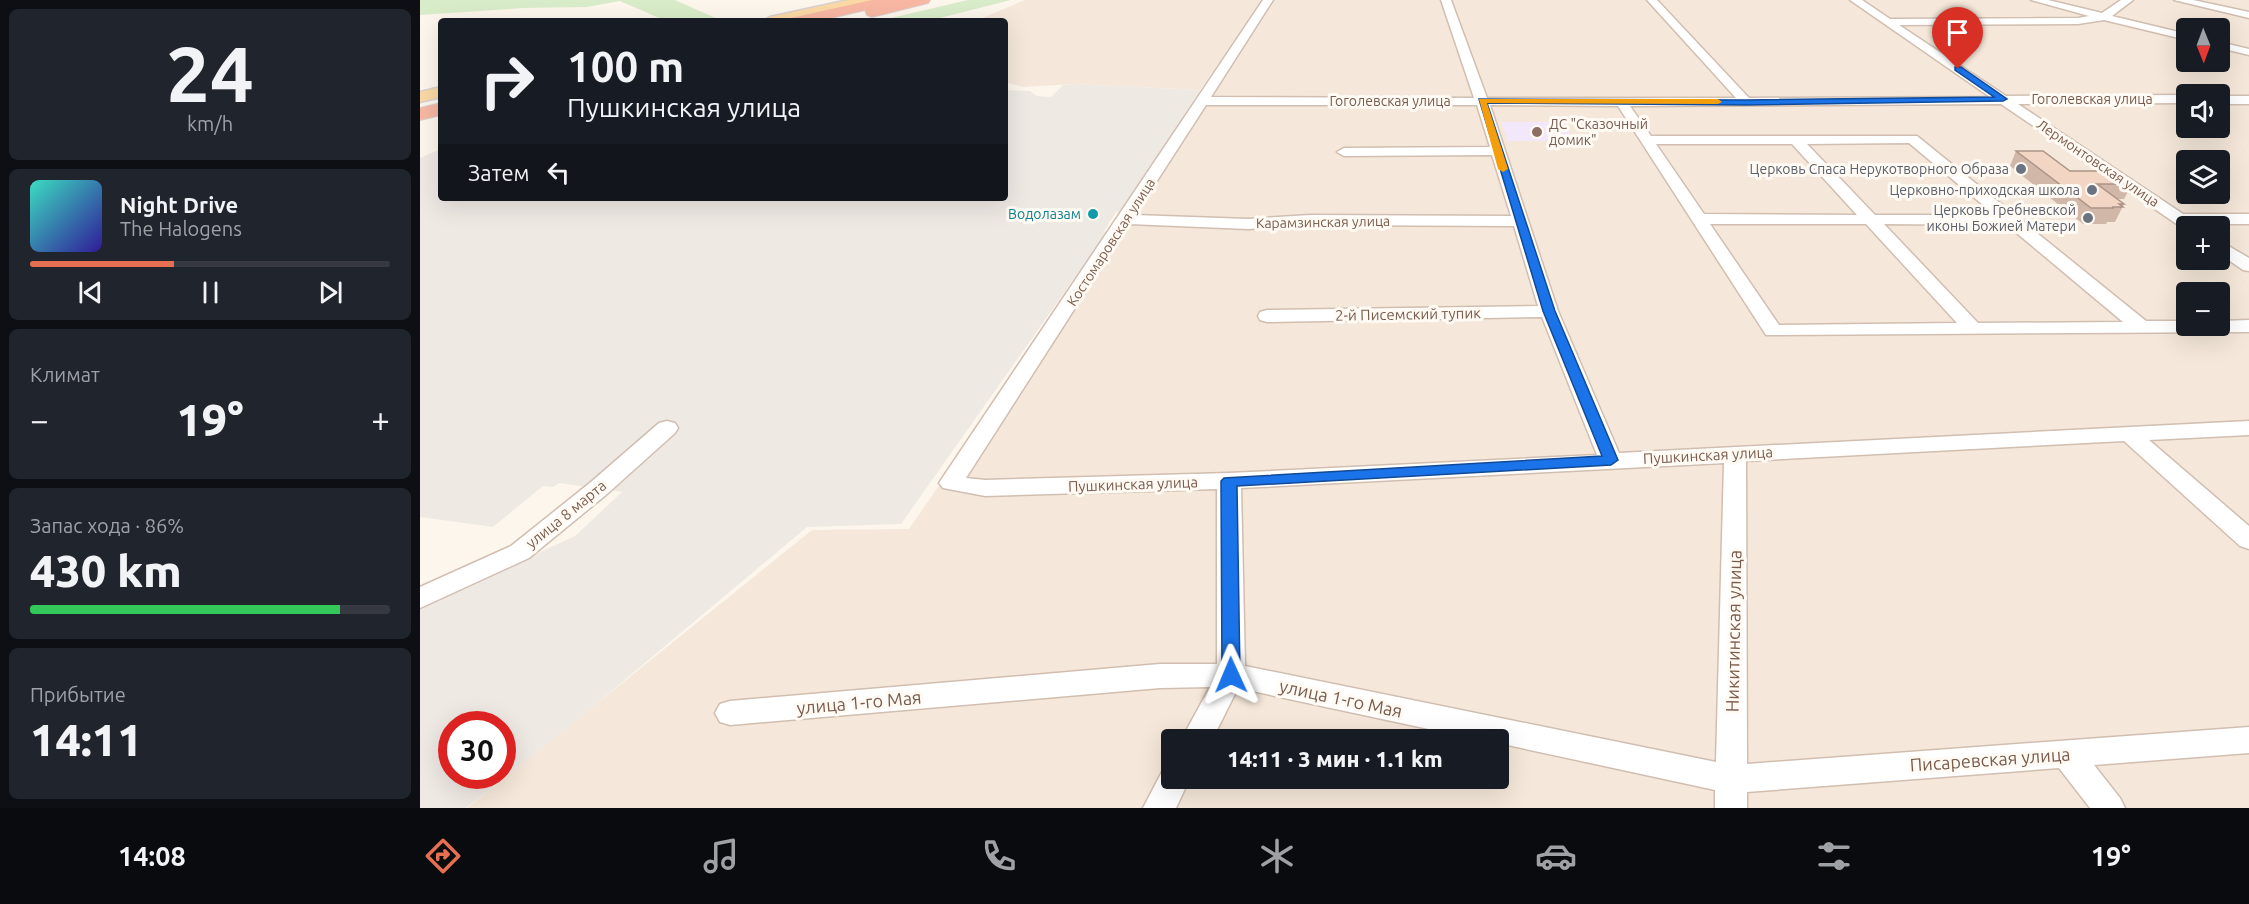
<!DOCTYPE html>
<html lang="ru">
<meta charset="utf-8">
<style>
:root{--surface:#171b24;--page:#20242c;--text:#f1f3f6;--muted:#9ea1a6;--line:#363941;--accent:#e76f51}
body{margin:0;font-family:Ubuntu,sans-serif;background:var(--page);color:var(--text);height:100vh;display:flex;flex-direction:column;font-size:22px;white-space:nowrap}
*{box-sizing:border-box;margin:0}
p{font-size:20px;color:var(--muted)}
.icon{flex:none;width:33px;height:33px;fill:none;stroke:currentColor;stroke-width:2;stroke-linecap:round;stroke-linejoin:round}
.map{position:relative;flex:1;overflow:hidden}
.details{display:flex;flex-direction:column;gap:9px;padding:9px;background:#0d0f14;width:420px}
.details>*{flex:none}
.top-card{position:absolute;left:18px;top:18px;width:570px;height:183px;border-radius:6px;box-shadow:0 6px 24px #0002;background:#171b24;color:var(--text);overflow:hidden}
.needle{width:39px;rotate:179deg}
.fabs{position:absolute;left:1756px;top:18px;display:grid;gap:12px}
.fabs a{display:grid;place-items:center;width:54px;height:54px;border-radius:6px;background:var(--surface);box-shadow:0 6px 24px #0002;font-size:30px}
.speed{position:absolute;left:18px;top:711px;display:flex;gap:12px;font-size:30px;font-weight:700;text-align:center}
.speed>*{display:grid;place-content:center;width:78px;height:78px;border-radius:50%;background:var(--surface);box-shadow:0 6px 24px #0002;line-height:1}
.speed .limit{border:9px solid #d22;background:#fff;color:#111}
.pin{position:absolute;display:grid;place-items:center;width:51px;height:51px;color:#fff;margin:-62px -26px;border-radius:50% 50% 50% 0;rotate:-45deg;box-shadow:0 0 6px #0007}
.pin .icon{rotate:45deg}
.me{position:absolute;width:66px;margin:-33px;rotate:359deg;stroke-linejoin:round;filter:drop-shadow(0 0 4px #0008)}
.turn{display:flex;align-items:center;gap:21px;height:126px;padding:0 30px;font-size:27px}
.turn .icon{width:78px;height:78px;stroke-width:2.5}
.turn b{display:block;font-size:42px;line-height:51px}
.then{display:flex;align-items:center;height:57px;padding:0 30px;background:#0003;gap:12px;font-size:22px}
.big{font-size:45px;font-weight:800;line-height:1.1}
.details .card{flex:1;display:flex;flex-direction:column;justify-content:center;gap:9px;min-width:0;padding:0 21px;border-radius:9px;background:var(--page)}
.details .dial{align-items:center;gap:0}
.dial b{font-size:78px;line-height:1}
.song{display:flex;align-items:center;gap:18px}
.cover{width:72px;height:72px;border-radius:9px;background:linear-gradient(135deg,hsl(170 70% 55%),hsl(250 70% 35%))}
.played{height:6px;border-radius:3px;background:linear-gradient(90deg,var(--accent) 40%,var(--line) 40%)}
.keys{display:flex;justify-content:space-around;direction:ltr}
.heat{display:flex;justify-content:space-between;align-items:center;font-size:33px;direction:ltr}
.charge{height:9px;border-radius:4px;background:linear-gradient(90deg,#34c759 86%,var(--line) 0)}
.trip{position:absolute;left:741px;top:729px;width:348px;height:60px;border-radius:6px;background:var(--surface);box-shadow:0 6px 24px #0002;font-weight:800;line-height:60px;text-align:center}
.dock{display:flex;height:96px;justify-content:space-around;align-items:center;background:#090b0e;color:var(--muted)}
.dock .icon{width:42px;height:42px}
.dock .on{color:var(--accent)}
.dock b{font-size:27px;color:var(--text)}
main{display:flex;flex:1;min-height:0}
.map>svg:first-child{display:block}
.residential{fill:#f5e8da;fill-rule:evenodd}
.industrial{fill:#efe9e4;fill-rule:evenodd}
.education{fill:#f3e8fa}
.green{fill:#d8ecc9}
.lines{fill:none;stroke-linecap:round;stroke-linejoin:round}
.minor-casing{stroke:#d1beb0;stroke-width:3}
.major-casing{stroke:#dad1cd;stroke-width:3}
.highway-casing{stroke:#dad1cd;stroke-width:2}
.minor{fill:#fff;fill-rule:evenodd}
.major{fill:#fbd9a5;fill-rule:evenodd}
.highway{fill:#f7b7a3;fill-rule:evenodd}
.wall{fill:#d1b7a8}
.building{fill:#f3d5c3;stroke:#aa9588;stroke-width:1.5}
.route{fill:#1a73e8;stroke:#114b97;stroke-width:1.5}
.slow{fill:#f59e0b}
.education-dot{fill:#8d6e63;stroke:#fffaf3;stroke-width:2}
.worship-dot{fill:#6b7280;stroke:#fffaf3;stroke-width:2}
.culture-dot{fill:#0f9aa8;stroke:#fffaf3;stroke-width:2}
.labels{text-anchor:middle;dominant-baseline:central;stroke-width:6;stroke-linejoin:round;paint-order:stroke}
.far-street-label{font-size:14px;fill:#7a5c4d;stroke:#fffaf3}
.far-education-label{font-size:14px;fill:#785e54;stroke:#fffaf3;text-anchor:start}
.far-worship-label{font-size:14px;fill:#5b616d;stroke:#fffaf3;text-anchor:end}
.far-culture-label{font-size:14px;fill:#0d838f;stroke:#fffaf3;text-anchor:end}
.street-label{font-size:15px;fill:#7a5c4d;stroke:#fffaf3}
.near-street-label{font-size:18px;fill:#7a5c4d;stroke:#fffaf3}
</style>
<main>
<section class="details">
<div class="card dial"><b>24</b><p>km/h</p></div>
<div class="card">
<div class="song"><i class="cover"></i><div><b>Night Drive</b><p>The Halogens</p></div></div>
<div class="played"></div>
<div class="keys"><svg class="icon" aria-label="previous" viewBox="0 0 24 24"><path d="M18 5L8 12l10 7zM5 5v14"/></svg><svg class="icon" aria-label="pause" viewBox="0 0 24 24"><path d="M8 5v14M16 5v14"/></svg><svg class="icon" aria-label="next" viewBox="0 0 24 24"><path d="M6 5l10 7-10 7zM19 5v14"/></svg></div>
</div>
<div class="card"><p>Климат</p>
<div class="heat"><a>−</a><b class="big">19°</b><a>+</a></div>
</div>
<div class="card"><p>Запас хода · 86%</p><b class="big">430 km</b><div class="charge"></div></div>
<div class="card"><p>Прибытие</p><b class="big">14:11</b></div>
</section>
<div class="map">
<svg width="1829" height="808" viewBox="0 0 1829 808">
<rect width="100%" height="100%" fill="#fdf6ec"/>
<path class="residential" d="M605,0H843L780,90L653,84L603,87L585,82V21H555Z
M854,0H1829V808H47L392,530L489,529ZM1767,28H1800V62H1767ZM1767,94H1800V128H1767ZM1767,160H1800V194H1767ZM1767,226H1800V260H1767ZM1767,292H1800V326H1767ZM752,740H1078V778H752Z"/>
<path class="industrial" d="M653,84L780,90L732,166L700,212H696L689,223L684,231L687,232L481,524L387,527L151,725L46,808H0V608L155,536L202,492L139,483L133,487L123,486L73,527L0,517V158L21,149V198H585V90L610,91L617,96L631,97L643,85ZM32,724H82V776H32Z"/>
<path class="education" d="M1081,122H1144L1154,141H1088Z"/>
<path class="green" d="M0,0H255L302,21H246L200,1L167,7L103,8L0,15Z
M548,0H591L508,21H458Z"/>
<g class="lines">
<g class="minor-casing">
<path id="minor" d="M843,0H853L791,97L1054,98L1021,0H1031L1067,98H1316L1227,0H1237L1329,98L1570,97L1430,0H1442L1470,19L1658,18L1669,16L1611,0H1628L1682,13L1701,0H1713L1692,16L1767,34V40L1684,20L1658,24L1479,25L1586,96L1767,95V103L1598,104L1763,214H1829V224H1777L1778,226H1767V230L1764,229L1581,104L1210,106L1231,136H1497L1726,321H1767V326H1800V321L1829,320V332L1346,335L1198,106L1070,105L1138,311L1199,453L1829,421V435L1729,440L1829,526V549L1820,546L1704,441L1326,461L1327,764L1829,727V753L1674,765L1700,798L1705,808H1670L1639,768L1327,792V808H1295V790L1078,743V740H1060L818,688L792,740H761L790,687L740,688L310,725L300,722L295,713L300,704L310,701L740,664H797V489L565,496L523,488L519,483ZM786,105H1057L1070,147L924,148L917,152L924,156L1072,155L1091,216L890,215L828,219L715,215ZM1489,143L1575,215H1455L1387,144ZM1236,144H1372L1437,215L1284,214ZM709,224L828,229L890,225L1094,226L1118,306L847,310L840,312L838,316L840,320L847,322L1122,317L1177,455L809,473L565,480L546,478ZM1290,224H1446L1537,323L1359,325ZM1464,224L1587,225L1703,322L1558,323ZM1304,463L1296,762L825,666L821,488Z
M1754,0H1773L1829,12V18Z
M1800,42L1829,49V55L1800,48Z
M1800,96H1829V104H1800Z
M1800,241L1829,258V271L1823,270L1800,254Z
M247,421L255,423L258,428L255,433L187,494L109,558L0,608V587L91,546L171,482L239,423Z
M752,765V778H770L756,808H723L744,768Z"/>
</g>
<g class="major-casing">
<path id="major" d="M428,0H452L451,3L368,21H343L350,17Z
M21,87V97L0,102V92Z"/>
</g>
<g class="highway-casing">
<path id="highway" d="M452,0H510L508,3L452,17L447,15L445,10L398,21H369L371,18Z
M21,103V115L0,120V108Z"/>
</g>
<use href="#minor" class="minor"/>
<use href="#major" class="major"/>
<use href="#highway" class="highway"/>
</g>
<path class="wall" d="M1596,151L1650,171L1712,184L1704,199H1697L1704,204L1695,222H1687L1686,224H1663L1590,166Z"/>
<path class="building" d="M1596,151H1623L1650,171H1692L1712,184H1677L1704,204H1699L1703,207H1692L1694,208H1671Z"/>
<path class="route" d="M1535,67H1541L1587,99L1583,101L1326,105L1067,103L1135,311L1198,460L1191,465L817,486L820,675L818,680L811,682L805,680L802,675L801,481L804,478L1182,456L1123,311L1059,99L1326,100L1574,97L1535,70Z"/>
<path class="slow" d="M1059,99H1298L1302,102L1298,104L1067,103L1088,169L1083,172L1078,169Z"/>
<circle class="education-dot" cx="1117" cy="132" r="6"/>
<g class="worship-dot">
<circle cx="1601" cy="169" r="6"/>
<circle cx="1672" cy="190" r="6"/>
<circle cx="1668" cy="218" r="6"/>
</g>
<circle class="culture-dot" cx="673" cy="214" r="6"/>
<g class="labels">
<g class="far-street-label">
<text x="1672" y="99">Гоголевская улица</text>
<text x="970" y="101">Гоголевская улица</text>
<text transform="translate(1678 163) rotate(34)">Лермонтовская улица</text>
<text transform="translate(903 222) rotate(-1)">Карамзинская улица</text>
<text transform="translate(691 242) rotate(-57)">Костомаровская улица</text>
</g>
<g class="far-education-label">
<text x="1129" y="124">ДС "Сказочный<tspan x="1129" dy="16">домик"</tspan></text>
</g>
<g class="far-worship-label">
<text x="1589" y="169">Церковь Спаса Нерукотворного Образа</text>
<text x="1660" y="190">Церковно-приходская школа</text>
<text x="1656" y="210">Церковь Гребневской<tspan x="1656" dy="16">иконы Божией Матери</tspan></text>
</g>
<g class="far-culture-label">
<text x="661" y="214">Водолазам</text>
</g>
<g class="street-label">
<text transform="translate(988 314) rotate(-1)">2-й Писемский тупик</text>
<text transform="translate(1288 455) rotate(-3)">Пушкинская улица</text>
<text transform="translate(713 484) rotate(-2)">Пушкинская улица</text>
<text transform="translate(146 514) rotate(-39)">улица 8 марта</text>
</g>
<g class="near-street-label">
<text transform="translate(1313 631) rotate(-89)">Никитинская улица</text>
<text transform="translate(921 698) rotate(12)">улица 1-го Мая</text>
<text transform="translate(439 702) rotate(-5)">улица 1-го Мая</text>
<text transform="translate(1570 759) rotate(-4)">Писаревская улица</text>
</g>
</g>
</svg>
<div class="fabs">
<a><svg class="needle" viewBox="-14 -14 28 28"><path d="M0-13l5 13h-10z" fill="#e53935"/><path d="M0 13l5-13h-10z" fill="#9ea1a6"/></svg></a>
<a><svg class="icon" aria-label="sound" viewBox="0 0 24 24"><path d="M4 9h4l5-4v14l-5-4H4zM17 9q2 3 0 6"/></svg></a>
<a><svg class="icon" aria-label="layers" viewBox="0 0 24 24"><path d="M12 4l9 5-9 5-9-5zM3 14l9 5 9-5"/></svg></a>
<a>+</a>
<a>−</a>
</div>
<div class="speed"><div class="limit">30</div></div>
<div class="pin" style="left:1538px;top:69px;background:#d93025"><svg class="icon" aria-label="arrive" viewBox="0 0 24 24"><path d="M6 21V4h12l-3 4 3 4H6"/></svg></div>
<svg class="me" style="left:811px;top:675px" viewBox="-20 -20 40 40"><path d="M0-17L14 15 0 8-14 15z" fill="#1a73e8" stroke="#fff" stroke-width="4"/></svg>
<div class="trip">14:11 · 3 мин · 1.1 km</div>
<div class="top-card">
<div class="turn"><svg class="icon" aria-label="right" viewBox="0 0 24 24"><path d="M7 20v-9h11M14 6l5 5-5 5"/></svg><div><b>100 m</b>Пушкинская улица</div></div>
<div class="then">Затем<svg class="icon" aria-label="left" viewBox="0 0 24 24"><path d="M17 20v-9H6M10 6l-5 5 5 5"/></svg></div>
</div>
</div>
</main>
<nav class="dock">
<b>14:08</b>
<svg class="icon on" aria-label="directions" viewBox="0 0 24 24"><path d="M12 3l9 9-9 9-9-9zM9 14v-3h6M13 9l2 2-2 2"/></svg>
<svg class="icon" aria-label="music" viewBox="0 0 24 24"><path d="M9 18V5l10-2v13"/><circle cx="6" cy="18" r="3"/><circle cx="16" cy="16" r="3"/></svg>
<svg class="icon" aria-label="phone" viewBox="0 0 24 24"><path d="M5 4h4l2 5-3 2q2 4 5 5l2-3 5 2v4C11 20 4 13 5 4z"/></svg>
<svg class="icon" aria-label="climate" viewBox="0 0 24 24"><path d="M12 3v18M4 7l16 10M4 17L20 7"/></svg>
<svg class="icon" aria-label="car" viewBox="0 0 24 24"><path d="M5 17H2v-5l4-1 3-4h7l3 4 3 1v5h-3M9 17h6M6 11h13"/><circle cx="7" cy="17" r="2"/><circle cx="17" cy="17" r="2"/></svg>
<svg class="icon" aria-label="filters" viewBox="0 0 24 24"><path d="M4 7h16M4 17h16"/><circle cx="9" cy="7" r="2"/><circle cx="15" cy="17" r="2"/></svg>
<b>19°</b>
</nav>
